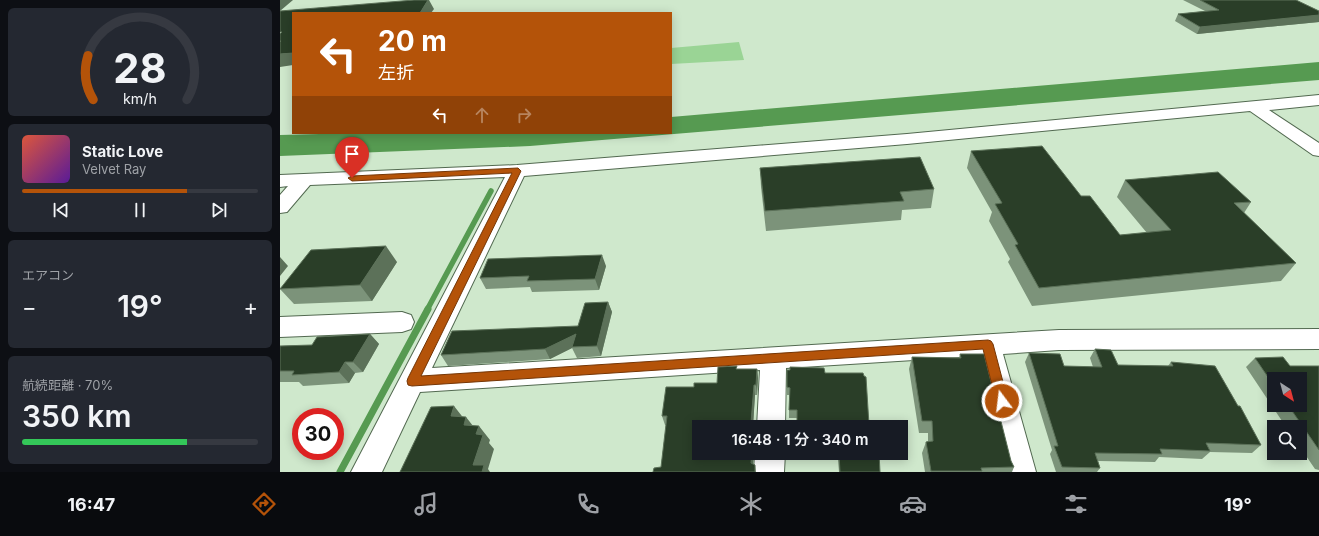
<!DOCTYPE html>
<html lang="ja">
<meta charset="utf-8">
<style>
:root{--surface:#171b24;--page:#242831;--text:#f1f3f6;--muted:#9ea1a6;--line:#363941;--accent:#b45309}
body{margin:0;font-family:Inter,"Noto Sans JP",sans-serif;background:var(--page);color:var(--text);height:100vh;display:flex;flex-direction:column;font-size:15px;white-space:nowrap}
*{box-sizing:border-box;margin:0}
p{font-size:13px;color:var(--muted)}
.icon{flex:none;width:22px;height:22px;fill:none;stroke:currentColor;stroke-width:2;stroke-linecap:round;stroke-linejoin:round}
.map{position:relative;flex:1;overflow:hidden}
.panel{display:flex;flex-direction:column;gap:8px;padding:8px;background:#0d0f14;width:280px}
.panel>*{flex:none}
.top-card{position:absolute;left:12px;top:12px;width:380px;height:122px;border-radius:0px;box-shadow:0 2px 10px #0003;background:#b45309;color:#fff;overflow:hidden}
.needle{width:26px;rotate:144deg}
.controls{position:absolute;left:987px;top:372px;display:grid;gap:8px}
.controls a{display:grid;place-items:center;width:40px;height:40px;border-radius:0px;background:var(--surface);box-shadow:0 2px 10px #0003;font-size:20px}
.speed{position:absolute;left:12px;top:408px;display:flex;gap:8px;font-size:20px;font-weight:700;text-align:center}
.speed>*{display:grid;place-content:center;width:52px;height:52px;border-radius:50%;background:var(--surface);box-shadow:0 2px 10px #0003;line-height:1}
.speed .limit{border:6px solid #d22;background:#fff;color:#111}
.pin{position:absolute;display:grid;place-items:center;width:34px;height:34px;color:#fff;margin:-41px -17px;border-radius:50% 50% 50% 0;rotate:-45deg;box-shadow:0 0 4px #0007}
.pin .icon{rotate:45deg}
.me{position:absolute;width:44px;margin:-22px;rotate:345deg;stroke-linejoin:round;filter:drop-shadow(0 0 3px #0008)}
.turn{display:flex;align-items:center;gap:14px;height:84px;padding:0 20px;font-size:18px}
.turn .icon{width:52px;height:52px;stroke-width:2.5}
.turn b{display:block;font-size:28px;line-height:34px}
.lanes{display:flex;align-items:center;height:38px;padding:0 20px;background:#0003;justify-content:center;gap:20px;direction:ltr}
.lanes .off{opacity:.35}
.big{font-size:30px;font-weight:600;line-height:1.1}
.panel .tile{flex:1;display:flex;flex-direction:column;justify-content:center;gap:6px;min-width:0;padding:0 14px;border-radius:6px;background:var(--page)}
.panel .dial{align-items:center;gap:0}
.dial svg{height:104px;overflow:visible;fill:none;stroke:var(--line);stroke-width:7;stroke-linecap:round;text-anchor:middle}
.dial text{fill:var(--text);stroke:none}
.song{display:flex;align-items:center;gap:12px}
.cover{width:48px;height:48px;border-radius:6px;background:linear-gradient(135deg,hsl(10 70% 55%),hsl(270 70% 35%))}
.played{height:4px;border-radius:2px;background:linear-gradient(90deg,var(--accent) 70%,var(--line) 70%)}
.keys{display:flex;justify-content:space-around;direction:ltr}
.heat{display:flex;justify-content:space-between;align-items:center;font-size:22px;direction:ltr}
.charge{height:6px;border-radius:3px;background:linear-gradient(90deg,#34c759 70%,var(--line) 0)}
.trip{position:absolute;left:412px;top:420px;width:216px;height:40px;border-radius:0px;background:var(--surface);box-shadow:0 2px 10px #0003;font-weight:600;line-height:40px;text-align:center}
.tab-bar{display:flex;height:64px;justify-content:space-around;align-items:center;background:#090b0e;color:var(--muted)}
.tab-bar .icon{width:28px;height:28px}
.tab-bar .active{color:var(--accent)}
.tab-bar b{font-size:18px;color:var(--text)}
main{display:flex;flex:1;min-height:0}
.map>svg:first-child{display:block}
.green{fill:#9ad495}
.water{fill:#569a51}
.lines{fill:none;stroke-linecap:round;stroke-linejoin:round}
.stream-far1{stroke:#569a51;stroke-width:5.5}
.stream{stroke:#569a51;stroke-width:7}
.minor-casing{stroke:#526950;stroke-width:2}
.minor{fill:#fff;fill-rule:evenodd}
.wall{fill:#7c937a;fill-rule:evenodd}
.shaded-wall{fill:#5c7159}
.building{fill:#2a3e28;stroke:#5c7159}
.route{fill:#b45309;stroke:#753606}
</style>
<main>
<section class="panel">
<div class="tile dial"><svg viewBox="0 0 100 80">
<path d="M14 69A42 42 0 1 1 86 69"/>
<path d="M14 69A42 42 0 0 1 10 35" stroke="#b45309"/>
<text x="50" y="56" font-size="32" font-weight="700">28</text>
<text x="50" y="72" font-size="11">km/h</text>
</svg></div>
<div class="tile">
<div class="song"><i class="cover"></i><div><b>Static Love</b><p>Velvet Ray</p></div></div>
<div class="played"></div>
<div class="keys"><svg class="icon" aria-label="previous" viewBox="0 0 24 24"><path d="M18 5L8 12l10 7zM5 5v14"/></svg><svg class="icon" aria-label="pause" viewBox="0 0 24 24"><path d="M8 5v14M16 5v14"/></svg><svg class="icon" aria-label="next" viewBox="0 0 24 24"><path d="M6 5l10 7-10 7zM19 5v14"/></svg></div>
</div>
<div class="tile"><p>エアコン</p>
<div class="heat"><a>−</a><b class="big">19°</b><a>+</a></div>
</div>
<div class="tile"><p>航続距離 · 70%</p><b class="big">350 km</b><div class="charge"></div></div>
</section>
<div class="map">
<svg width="1039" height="472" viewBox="0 0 1039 472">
<rect width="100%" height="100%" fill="#cfe8cc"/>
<path class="green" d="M459,42L464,60L391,64V48Z"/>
<path class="water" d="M1039,62V80L250,146L0,156V135L79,133H391V117Z"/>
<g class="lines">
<path class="stream-far1" d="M147,310L211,191"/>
<path class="stream" d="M60,472L148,309"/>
<g class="minor-casing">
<path id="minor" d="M1039,95V105L989,110L1039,143V156L1033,155L970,111L627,144L244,176L152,368L779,330L1039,329V349L779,350L723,354L756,472H726L698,356L506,368L505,427H477L480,370L140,392L102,472H71L225,177L30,185L7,212L0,213V195L8,186L0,187V175L237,165L627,134Z
M122,312L131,315L134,322L131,329L122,332L0,337V317Z
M475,453H505L504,472H474Z"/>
</g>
<use href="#minor" class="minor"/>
</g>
<path class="wall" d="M903,0H1016L1039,11V22L917,34L895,21L898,14L925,11Z
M691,151L801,196L840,235L867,233L837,197L845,180L971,202L964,213L1016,263L1001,281L752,306L728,262L730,259L709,221L712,212L687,168Z
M480,168L654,189L651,208L622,210L621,220L486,231L481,187Z
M117,262L92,301L14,304L0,289V288Z
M326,266L319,290L252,292L250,287L206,289L200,278Z
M328,302L332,312L321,356L297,358L292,348L270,359L168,366L161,355L298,326Z
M90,334L99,344L83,372L75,373L69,383L23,386L19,382H0V346L32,345Z
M815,349L838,365L888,366L891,362L958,406L981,445L972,453L930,452L922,459L879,457L875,462L818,461L820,468L817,472H776L770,454L772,450L745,362L749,353L784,366L813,367L810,358Z
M680,354L731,461L734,467L732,472H645L642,453L646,442L648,441V433H639L629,369L632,357L679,358Z
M975,358L1010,366H1039V470L1035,469L1020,447V427H1006L966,367ZM994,379L1020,405H994Z
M457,369H477L478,378L477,395H475L473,423L419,453H474L473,464L475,465L476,472H373L381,467L386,425H385L382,416L414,387L437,383Z
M545,373L589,425V427H517V418H509V395H507V387Z
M559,453L600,472H559L558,460Z"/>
<path class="shaded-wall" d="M0,0H13L0,11Z
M148,0H149L154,9L151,13H140Z
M1039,15V22L917,34L920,27Z
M13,53V65L0,67V54Z
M106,246L117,262L92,301L80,285Z
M322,255L326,266L319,290L315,279Z
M0,257L8,266L0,276Z
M328,302L332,312L321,356L317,346Z
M90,334L99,344L83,372L73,362Z
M296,334L292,347V348L270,359L265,349Z
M65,362L75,373L69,383L59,372Z
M477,369L478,378L477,395L476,385Z
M474,385L475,395L473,427L471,423Z
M174,406L185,420L186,417L197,431L199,426L210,440L209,443L214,449L208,469L210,472H199L193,465L171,416Z
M472,453H474L472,472L471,463Z"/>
<path class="building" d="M134,0H148L140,13H13V53L0,54V42L1,41H0V34L2,32H0V11Z
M920,0H1016L1039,11V15L920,27L898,14L939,10Z
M762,146L801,196H810L840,235L891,230L845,180L938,172L971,202L954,203L1016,263L759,288L735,245L738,244L715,204L722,203L691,151Z
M640,157L654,189L620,192L624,201L485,211L480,168Z
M106,246L80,285L0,289L31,250Z
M322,255L315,279L247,281L249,276L200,278L208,259Z
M328,302L317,346L292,347L296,334L265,349L161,355L172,331L298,326L305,303Z
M90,334L73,362H65L59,372L12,375L14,371H0V346L32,345L37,337Z
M815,349L831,350L838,365L893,366L891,362L935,366L958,406H960L981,445L926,443L930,451L880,449L882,454L815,453L820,468L782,467L774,446H778L749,353L780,354L784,366L822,367Z
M680,354H704L731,461L734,467L701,468L702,471H651L646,442L653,441L652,421H642L632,357L681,358Z
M1003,357L1010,366H1039V450L1008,405H1020V379H994V386L975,358Z
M457,366L456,369H477L476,385H474L471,423H475V427H419V453H472L471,463L475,465V472H373L374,468L381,467L387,416H382L386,387H414V383H437L438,367Z
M510,367L544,368L545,373H583L584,376L586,377L589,425H517V410H509L510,388L507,387V370H510Z
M174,406L171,416L186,417L184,425L199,426L196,434L203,435L193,465H204L202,472H120L151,407Z
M559,453H599L600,472H560Z"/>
<path class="route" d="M238,168L241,171L141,376L708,340L711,341L713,344L728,401L727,405L722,406L718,405L716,401L703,349L132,386L128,385L127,381L128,378L232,173L72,181L68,178L72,176Z"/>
</svg>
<div class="controls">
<a><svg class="needle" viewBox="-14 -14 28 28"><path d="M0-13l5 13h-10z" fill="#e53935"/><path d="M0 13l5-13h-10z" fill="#9ea1a6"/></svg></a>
<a><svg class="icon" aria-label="search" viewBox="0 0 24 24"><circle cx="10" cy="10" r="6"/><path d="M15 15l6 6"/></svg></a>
</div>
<div class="speed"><div class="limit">30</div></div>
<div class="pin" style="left:72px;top:178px;background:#d93025"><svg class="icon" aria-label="arrive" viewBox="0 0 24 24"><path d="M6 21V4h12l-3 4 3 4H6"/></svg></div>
<svg class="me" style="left:722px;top:401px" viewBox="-20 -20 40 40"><circle r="17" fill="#b45309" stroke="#fff" stroke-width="3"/><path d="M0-11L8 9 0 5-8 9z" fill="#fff"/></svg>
<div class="trip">16:48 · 1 分 · 340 m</div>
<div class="top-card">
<div class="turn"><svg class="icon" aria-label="left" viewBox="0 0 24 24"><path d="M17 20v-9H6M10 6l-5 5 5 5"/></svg><div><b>20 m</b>左折</div></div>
<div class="lanes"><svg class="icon" aria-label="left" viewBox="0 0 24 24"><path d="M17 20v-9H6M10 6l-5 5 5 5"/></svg><svg class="icon off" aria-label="ahead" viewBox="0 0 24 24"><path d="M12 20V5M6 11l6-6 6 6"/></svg><svg class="icon off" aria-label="right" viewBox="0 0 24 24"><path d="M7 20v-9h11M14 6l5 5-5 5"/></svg></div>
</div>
</div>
</main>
<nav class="tab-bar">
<b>16:47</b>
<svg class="icon active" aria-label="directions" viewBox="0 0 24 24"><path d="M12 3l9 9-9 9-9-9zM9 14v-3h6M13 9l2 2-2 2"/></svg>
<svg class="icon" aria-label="music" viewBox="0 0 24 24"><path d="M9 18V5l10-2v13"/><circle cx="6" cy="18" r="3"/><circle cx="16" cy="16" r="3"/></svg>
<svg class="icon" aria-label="phone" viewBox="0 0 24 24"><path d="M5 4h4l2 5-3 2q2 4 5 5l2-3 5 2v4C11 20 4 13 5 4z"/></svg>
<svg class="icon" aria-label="climate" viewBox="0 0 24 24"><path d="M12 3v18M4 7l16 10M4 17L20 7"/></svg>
<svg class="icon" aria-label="car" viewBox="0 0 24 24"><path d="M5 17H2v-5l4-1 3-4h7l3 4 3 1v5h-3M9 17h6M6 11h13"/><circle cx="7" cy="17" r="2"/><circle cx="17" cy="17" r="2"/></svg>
<svg class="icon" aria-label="filters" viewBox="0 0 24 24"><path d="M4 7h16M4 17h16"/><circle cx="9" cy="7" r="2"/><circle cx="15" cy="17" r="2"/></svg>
<b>19°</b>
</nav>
